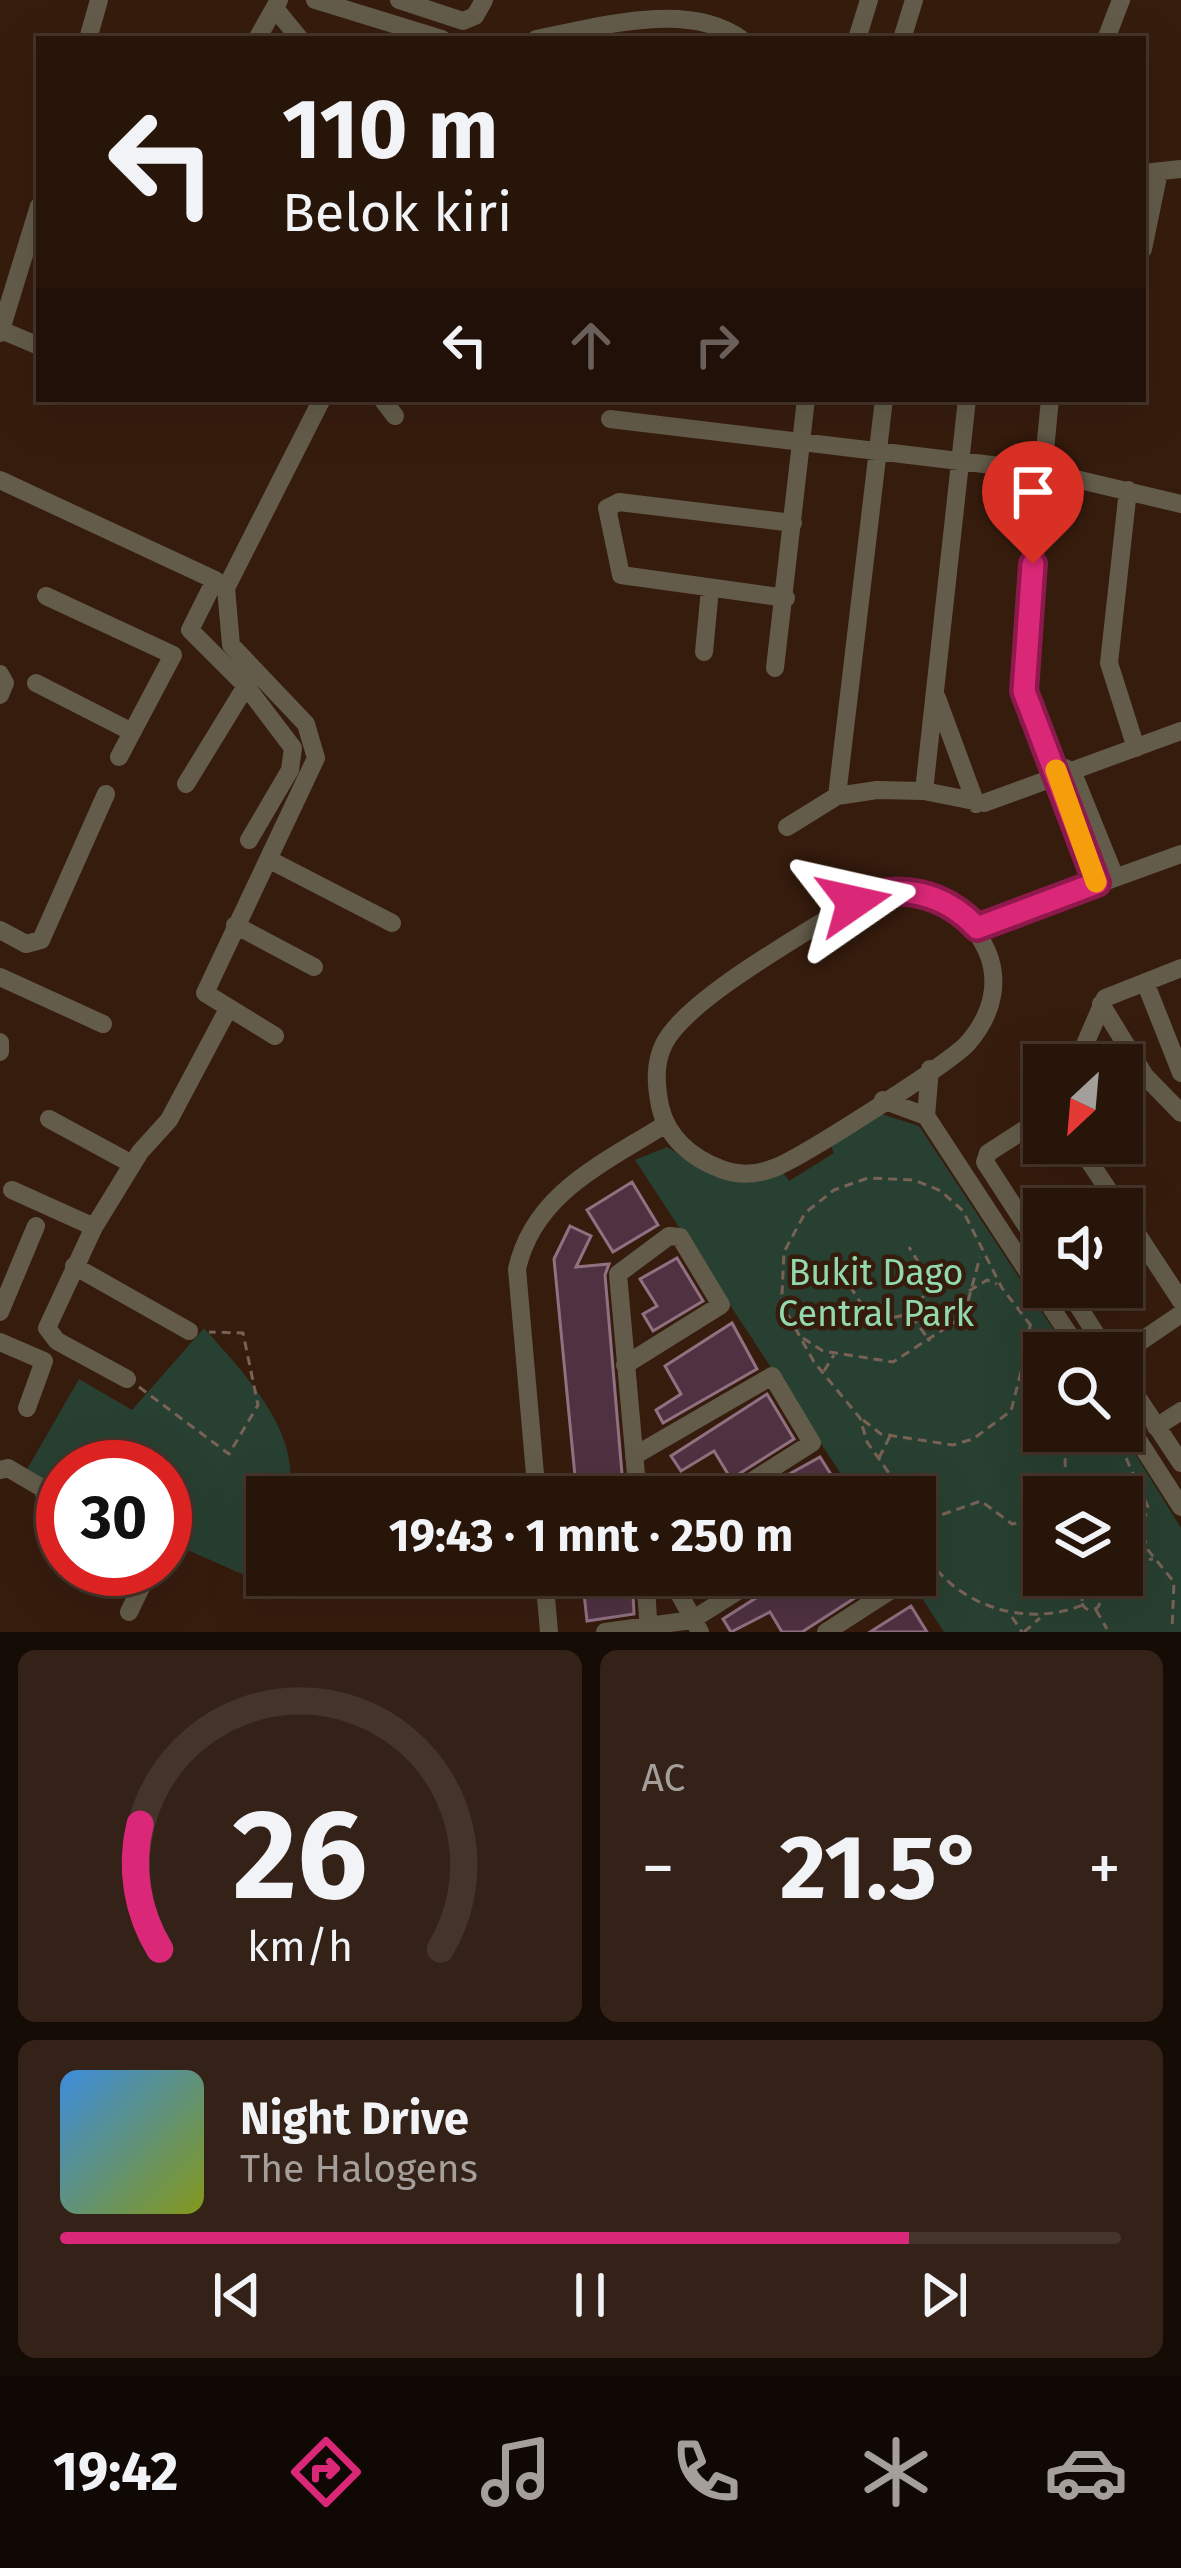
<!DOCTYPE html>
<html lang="id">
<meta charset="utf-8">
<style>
:root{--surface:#28150a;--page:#342218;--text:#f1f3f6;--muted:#a59f9c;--line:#44342b;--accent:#db2777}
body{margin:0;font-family:"Fira Sans",sans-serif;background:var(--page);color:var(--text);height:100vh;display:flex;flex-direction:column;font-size:45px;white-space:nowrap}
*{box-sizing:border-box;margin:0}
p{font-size:39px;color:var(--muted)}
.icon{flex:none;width:66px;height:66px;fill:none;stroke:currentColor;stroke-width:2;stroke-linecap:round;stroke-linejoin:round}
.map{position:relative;height:1632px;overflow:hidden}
.details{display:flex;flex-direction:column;gap:18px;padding:18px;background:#160c06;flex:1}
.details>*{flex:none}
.top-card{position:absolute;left:36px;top:36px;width:1110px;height:366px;border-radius:0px;box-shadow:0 12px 48px #0002,0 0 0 3px var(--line);background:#28150a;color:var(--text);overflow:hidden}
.needle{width:78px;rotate:206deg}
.controls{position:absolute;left:1023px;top:1044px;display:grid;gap:24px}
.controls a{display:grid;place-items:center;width:120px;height:120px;border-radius:0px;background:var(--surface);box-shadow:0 12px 48px #0002,0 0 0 3px var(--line);font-size:60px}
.speed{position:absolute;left:36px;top:1440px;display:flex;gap:24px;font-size:60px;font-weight:700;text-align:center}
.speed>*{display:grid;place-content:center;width:156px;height:156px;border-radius:50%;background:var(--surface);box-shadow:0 12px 48px #0002,0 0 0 3px var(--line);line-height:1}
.speed .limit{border:18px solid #d22;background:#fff;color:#111}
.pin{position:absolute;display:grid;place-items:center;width:102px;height:102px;color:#fff;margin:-123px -51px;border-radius:50% 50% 50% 0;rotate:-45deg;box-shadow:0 0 12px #0007}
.pin .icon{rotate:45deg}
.me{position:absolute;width:132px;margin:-66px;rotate:79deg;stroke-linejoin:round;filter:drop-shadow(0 0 9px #0008)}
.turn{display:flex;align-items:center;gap:42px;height:252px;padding:0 48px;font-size:54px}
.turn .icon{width:156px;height:156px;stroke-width:2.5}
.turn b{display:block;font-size:84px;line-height:102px}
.lanes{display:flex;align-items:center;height:114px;padding:0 48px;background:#0003;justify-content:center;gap:60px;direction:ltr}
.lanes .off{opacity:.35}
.big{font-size:90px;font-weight:700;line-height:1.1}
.details .widget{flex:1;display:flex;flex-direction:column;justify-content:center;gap:18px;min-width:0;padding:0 42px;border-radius:18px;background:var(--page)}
.details .dial{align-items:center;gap:0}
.dial svg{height:312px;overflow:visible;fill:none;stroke:var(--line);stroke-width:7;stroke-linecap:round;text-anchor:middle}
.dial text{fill:var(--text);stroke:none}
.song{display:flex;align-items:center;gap:36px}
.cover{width:144px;height:144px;border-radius:18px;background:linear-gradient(135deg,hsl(210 70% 55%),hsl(70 70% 35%))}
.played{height:12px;border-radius:6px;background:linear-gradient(90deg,var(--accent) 80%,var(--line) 80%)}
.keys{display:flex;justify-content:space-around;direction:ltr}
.heat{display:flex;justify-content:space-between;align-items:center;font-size:66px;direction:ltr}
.details .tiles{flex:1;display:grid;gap:18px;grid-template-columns:1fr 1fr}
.widget:last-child{grid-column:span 2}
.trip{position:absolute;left:246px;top:1476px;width:690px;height:120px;border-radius:0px;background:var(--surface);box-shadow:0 12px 48px #0002,0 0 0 3px var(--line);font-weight:700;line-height:120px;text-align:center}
.tab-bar{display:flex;height:192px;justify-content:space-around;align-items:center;background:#100804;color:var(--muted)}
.tab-bar .icon{width:84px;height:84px}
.tab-bar .current{color:var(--accent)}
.tab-bar b{font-size:54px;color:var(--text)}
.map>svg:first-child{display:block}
.green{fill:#284031;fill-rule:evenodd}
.building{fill:#4f3242;stroke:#917082;stroke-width:3}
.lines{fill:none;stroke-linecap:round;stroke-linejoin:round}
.path{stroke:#786255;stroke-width:3;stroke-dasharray:9 6;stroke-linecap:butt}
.minor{stroke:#635c4a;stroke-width:18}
.route-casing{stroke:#8e194d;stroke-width:30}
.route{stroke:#db2777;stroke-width:21}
.slow{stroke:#f59e0b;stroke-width:21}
.labels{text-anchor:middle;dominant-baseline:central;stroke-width:9;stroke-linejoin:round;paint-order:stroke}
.park-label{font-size:36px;fill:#93d9ae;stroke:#361c0d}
</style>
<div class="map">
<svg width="1181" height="1632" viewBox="0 0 1181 1632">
<rect width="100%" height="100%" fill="#361c0d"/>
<path class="green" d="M878,1113L919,1126L1069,1353H1044V1431H1121L1181,1528V1632H944L907,1575H915V1497H856L635,1160L667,1147L697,1165L782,1171L789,1181L834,1153L830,1144ZM1044,1497H1122V1575H1044Z
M204,1328C242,1371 304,1434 288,1497H267V1585L165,1540V1467H63V1496L22,1478L79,1379L132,1410Z"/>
<path class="building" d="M632,1182L658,1225L613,1252L587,1210Z
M570,1226L591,1236L576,1267L609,1264L605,1275L624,1497H577L554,1259Z
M677,1258L703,1301L653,1331L643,1314L657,1306L640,1279Z
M732,1323L757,1369L663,1423L656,1410L681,1394L665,1366Z
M767,1394L794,1439L731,1479L714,1451L681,1471L671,1456Z
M820,1457L832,1476L798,1497H763L788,1482L784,1477Z
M582,1575H632L634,1614L587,1621Z
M792,1575H821L831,1592L858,1575H873L878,1583L802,1632H782L770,1612L731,1632L723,1619Z
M911,1606L927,1632H870L900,1613Z"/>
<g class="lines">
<path class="path" d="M850,1286L867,1313L885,1319L910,1314L923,1297L928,1278L909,1247
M969,1291L987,1280L997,1284
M911,1316L930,1341
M1030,1326L1026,1352H1050
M803,1338L823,1351L893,1362L964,1316L980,1257
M824,1371L834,1355
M139,1387L229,1454L258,1405L243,1333L209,1332
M863,1420L881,1434L953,1445L973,1439L1011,1411L1026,1352
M879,1458L890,1436
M906,1497L867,1442L860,1418L814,1362L788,1315L782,1294L784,1252L805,1213L834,1190L868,1178L914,1180L941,1191L963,1211L1002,1288L1052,1353
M1067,1497L1065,1460L1086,1438L1106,1436
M915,1507L935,1517L981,1501L1012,1524L1033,1520
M1044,1509L1032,1519L1044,1527
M915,1531C936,1597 1016,1632 1083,1605
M1143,1535L1148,1550L1174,1582L1172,1630
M921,1547L934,1518
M1134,1561L1153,1559
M1073,1575L1085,1591
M1082 1601a9 9 0 1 1 18 0a9 9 0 1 1-18 0Z
M1098,1596L1128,1569L1148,1507L1126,1458L1105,1431
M1096,1610L1107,1629
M1012,1617L1022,1632
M1024,1632L1040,1618"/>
<path class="minor" d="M315,0L442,39
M399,0L463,21L475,16L484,0
M277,11L300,39
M88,39L99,0
M257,39L279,0
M536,39C598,27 688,0 741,39
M857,39L869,0
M902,39L914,0
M1106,39L1121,0
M1143,173L1181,169
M1143,249L1159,172
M1,330L39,346
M0,333L39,206
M382,399L395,416
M1050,399L1023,677L1097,883
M610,419L1042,471L1181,504
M0,480L215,580
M1128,490L1109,663L1136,748
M226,588L215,580L190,630L246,686L293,748L290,770L249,840
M46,596L173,655L119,757
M786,598L621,575L607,508L619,502L793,523
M704,652L710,589
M775,668L806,399
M0,674L5,683L0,695
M36,683L132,732
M937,698L976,804
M1065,768L1073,773L1115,877
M186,784L246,686
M924,791L967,399
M837,796L884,399
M787,827L837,796L877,790L924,791L984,803L1181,731
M270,860L392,923
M911,891C983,910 1023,981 967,1044C948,1064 801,1158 774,1168C756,1175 739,1176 721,1169C691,1158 667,1137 660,1106C656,1085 654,1064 664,1044C687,998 807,933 854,902L870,894Z
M235,925L314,967
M977,928L1181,854
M0,930L26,944L41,940L106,794
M0,977L103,1024
M1145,982L1181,1073
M1101,1004L1145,1076L1181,1113
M275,1036L205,993L316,758L306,724L231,645L226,588L322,399
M0,1042V1052
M1076,1065L1105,998L1181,968
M883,1100L926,1116L1081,1353
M926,1116L930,1069
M1044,1117L988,1153L985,1162L1044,1253
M49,1119L132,1164
M1077,1143L1121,1209
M12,1190L94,1227
M1122,1211L1181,1301
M74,1266L189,1331
M1066,1287L1108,1353
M0,1312L36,1226
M0,1342L44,1361L27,1408
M1122,1354L1181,1314
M625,1365L721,1305L680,1237L669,1236L618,1274L638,1497
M1122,1374L1181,1463
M127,1379L57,1341L47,1328L94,1227L140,1152L169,1120L227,1011
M1122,1415L1181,1507
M1156,1427L1181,1411
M634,1456L772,1376L812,1443L727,1497
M0,1470L8,1468L42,1488L53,1517L63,1523
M537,1497L517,1269C534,1193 603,1164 664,1125
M544,1575L549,1632
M645,1575L649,1632
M669,1575L700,1632
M129,1612L150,1569
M605,1632L692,1620L763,1575
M826,1632L899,1585L904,1575"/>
</g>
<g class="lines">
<g class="route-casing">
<path id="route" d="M854,902C897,881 945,893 977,928L1097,883L1024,691L1033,564"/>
</g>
<use href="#route" class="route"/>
<path class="slow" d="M1056,770L1096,882"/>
</g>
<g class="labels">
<g class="park-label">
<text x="876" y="1273">Bukit Dago<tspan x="876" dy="41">Central Park</tspan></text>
</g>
</g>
</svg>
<div class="controls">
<a><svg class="needle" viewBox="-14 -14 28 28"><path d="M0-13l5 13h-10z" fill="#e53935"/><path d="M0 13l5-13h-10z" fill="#a59f9c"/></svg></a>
<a><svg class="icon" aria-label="sound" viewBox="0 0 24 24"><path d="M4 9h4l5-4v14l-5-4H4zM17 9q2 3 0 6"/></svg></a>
<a><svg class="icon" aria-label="search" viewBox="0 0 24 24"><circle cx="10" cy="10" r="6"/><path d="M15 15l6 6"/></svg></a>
<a><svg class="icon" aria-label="layers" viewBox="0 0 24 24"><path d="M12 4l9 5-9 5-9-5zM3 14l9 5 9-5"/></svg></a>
</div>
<div class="speed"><div class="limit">30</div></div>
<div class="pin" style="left:1033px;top:564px;background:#d93025"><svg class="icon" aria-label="arrive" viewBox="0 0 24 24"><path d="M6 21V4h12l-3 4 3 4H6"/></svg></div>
<svg class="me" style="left:854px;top:902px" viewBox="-20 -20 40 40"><path d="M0-17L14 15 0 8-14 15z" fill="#db2777" stroke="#fff" stroke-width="4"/></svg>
<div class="trip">19:43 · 1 mnt · 250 m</div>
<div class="top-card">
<div class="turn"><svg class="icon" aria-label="left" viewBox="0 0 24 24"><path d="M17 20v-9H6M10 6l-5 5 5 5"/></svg><div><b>110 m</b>Belok kiri</div></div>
<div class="lanes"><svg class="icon" aria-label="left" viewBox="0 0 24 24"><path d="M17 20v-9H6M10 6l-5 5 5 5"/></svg><svg class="icon off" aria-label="ahead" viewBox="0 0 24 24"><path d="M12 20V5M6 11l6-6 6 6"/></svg><svg class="icon off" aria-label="right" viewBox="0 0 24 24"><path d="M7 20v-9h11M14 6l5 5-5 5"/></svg></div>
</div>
</div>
<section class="details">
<div class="tiles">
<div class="widget dial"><svg viewBox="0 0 100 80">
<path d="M14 69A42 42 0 1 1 86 69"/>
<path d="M14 69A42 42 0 0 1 9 37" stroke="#db2777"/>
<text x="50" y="56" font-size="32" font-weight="700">26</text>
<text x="50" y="72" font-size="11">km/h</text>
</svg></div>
<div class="widget"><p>AC</p>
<div class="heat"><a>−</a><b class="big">21.5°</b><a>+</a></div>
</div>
<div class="widget">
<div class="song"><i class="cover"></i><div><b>Night Drive</b><p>The Halogens</p></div></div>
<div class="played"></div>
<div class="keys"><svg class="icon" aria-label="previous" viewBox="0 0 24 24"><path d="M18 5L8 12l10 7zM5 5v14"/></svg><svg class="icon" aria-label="pause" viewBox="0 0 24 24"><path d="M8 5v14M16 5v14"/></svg><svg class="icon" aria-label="next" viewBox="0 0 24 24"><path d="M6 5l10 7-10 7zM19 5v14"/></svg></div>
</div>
</div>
</section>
<nav class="tab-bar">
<b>19:42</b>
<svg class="icon current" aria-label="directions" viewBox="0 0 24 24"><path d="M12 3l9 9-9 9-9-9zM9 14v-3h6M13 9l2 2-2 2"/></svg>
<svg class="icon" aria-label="music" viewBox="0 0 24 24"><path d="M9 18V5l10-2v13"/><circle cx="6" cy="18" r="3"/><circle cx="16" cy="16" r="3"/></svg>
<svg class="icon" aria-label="phone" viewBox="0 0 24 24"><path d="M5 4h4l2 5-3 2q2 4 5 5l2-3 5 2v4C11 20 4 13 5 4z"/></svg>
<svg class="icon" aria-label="climate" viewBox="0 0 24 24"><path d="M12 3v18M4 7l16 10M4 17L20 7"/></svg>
<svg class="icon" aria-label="car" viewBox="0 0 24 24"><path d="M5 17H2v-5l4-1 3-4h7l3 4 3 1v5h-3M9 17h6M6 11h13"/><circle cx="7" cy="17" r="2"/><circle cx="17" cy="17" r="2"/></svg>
</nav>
